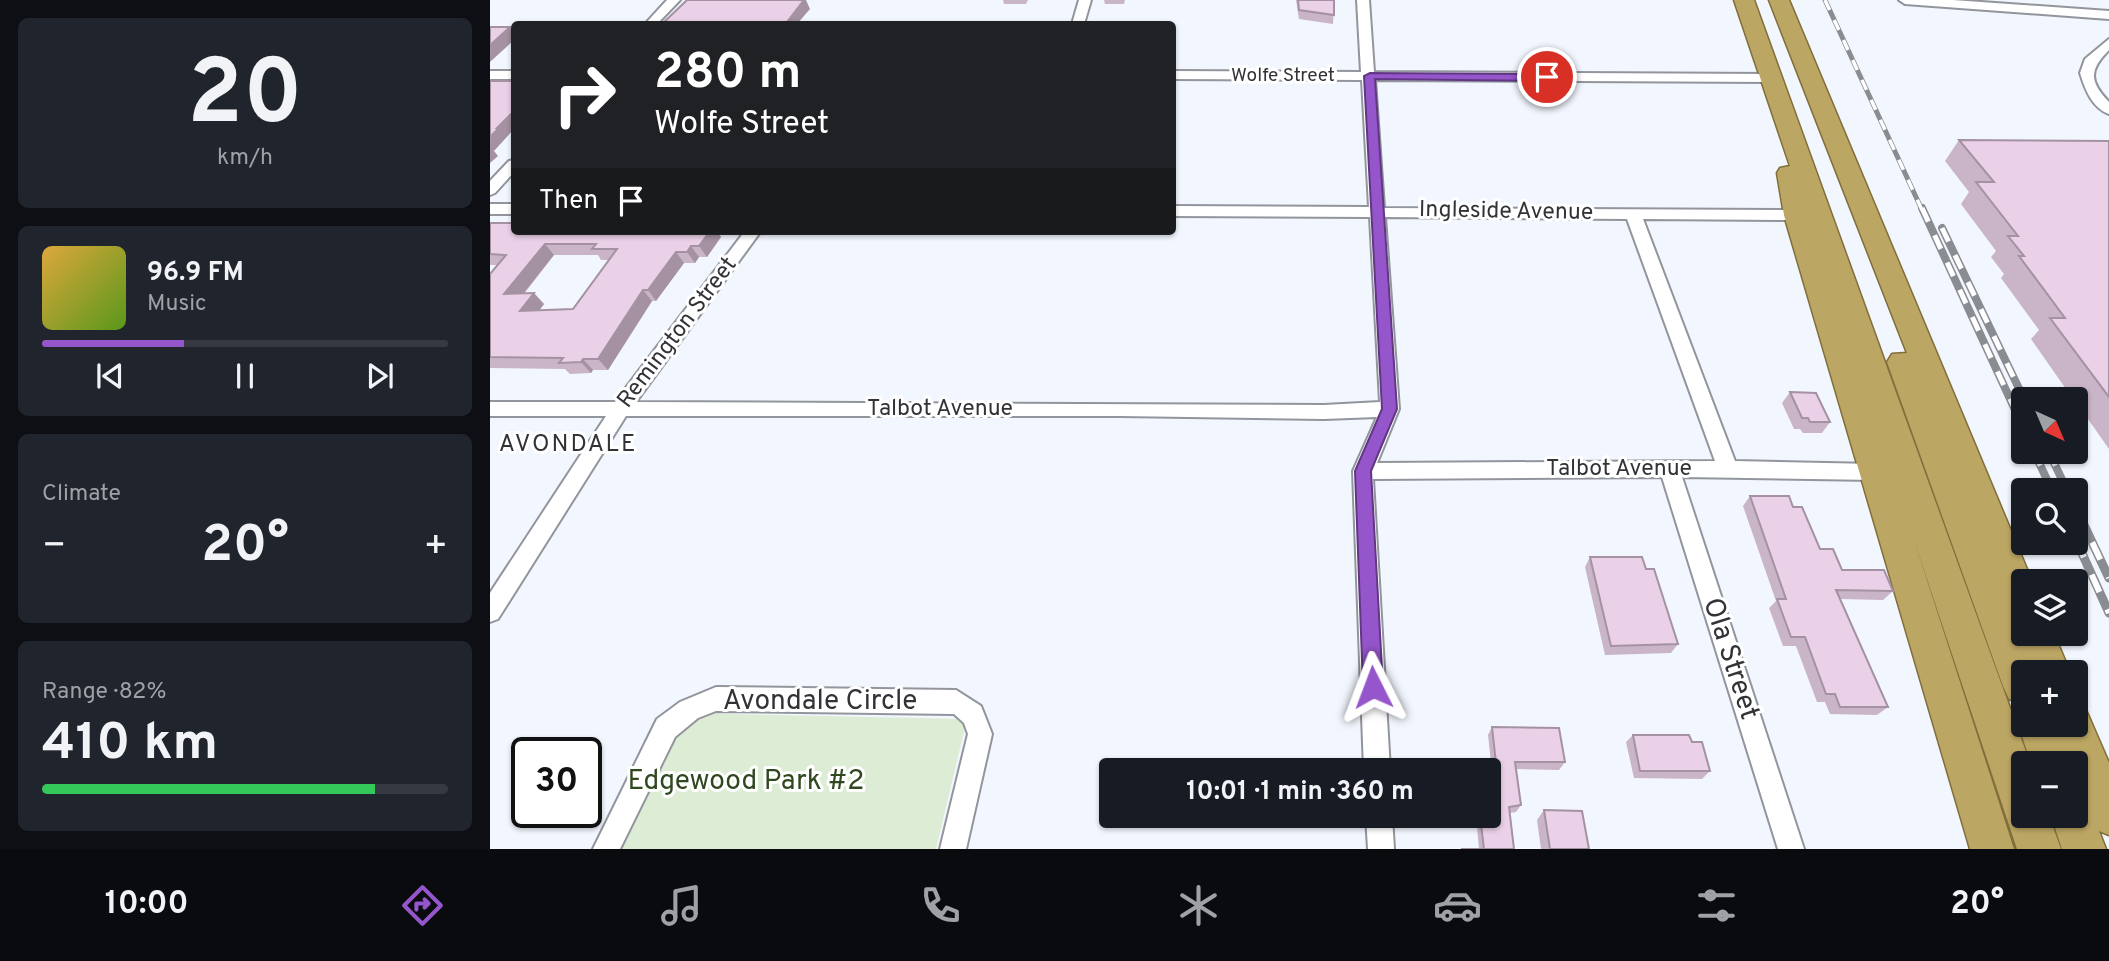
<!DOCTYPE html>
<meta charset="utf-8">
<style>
:root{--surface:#171b24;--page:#20242c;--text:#f1f3f6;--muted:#9ea1a6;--line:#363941;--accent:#9555cb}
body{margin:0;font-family:Overpass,sans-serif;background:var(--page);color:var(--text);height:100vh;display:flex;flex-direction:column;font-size:26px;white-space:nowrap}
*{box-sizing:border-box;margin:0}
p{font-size:23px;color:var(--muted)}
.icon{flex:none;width:38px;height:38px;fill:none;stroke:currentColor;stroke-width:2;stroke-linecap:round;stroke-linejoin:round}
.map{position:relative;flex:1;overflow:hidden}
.panel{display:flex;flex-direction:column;gap:18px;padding:18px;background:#0d0f14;width:490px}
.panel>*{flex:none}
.top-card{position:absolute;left:21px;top:21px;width:665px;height:214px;border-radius:7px;box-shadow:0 2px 5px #0004;background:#202124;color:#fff;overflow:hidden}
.needle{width:46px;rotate:136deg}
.buttons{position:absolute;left:1521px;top:387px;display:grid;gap:14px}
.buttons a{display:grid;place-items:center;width:77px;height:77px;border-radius:7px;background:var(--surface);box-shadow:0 2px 5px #0004;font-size:35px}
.speed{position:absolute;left:21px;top:737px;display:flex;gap:14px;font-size:35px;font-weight:700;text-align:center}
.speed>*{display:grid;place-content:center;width:91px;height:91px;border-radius:50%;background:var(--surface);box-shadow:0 2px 5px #0004;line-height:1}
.speed .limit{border:4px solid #111;border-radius:10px;background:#fff;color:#111}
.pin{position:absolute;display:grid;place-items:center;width:60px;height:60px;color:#fff;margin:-30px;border:4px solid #fff;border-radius:50%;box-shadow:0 2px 7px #0007}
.me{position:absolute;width:77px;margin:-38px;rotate:357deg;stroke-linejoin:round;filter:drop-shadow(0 0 5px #0008)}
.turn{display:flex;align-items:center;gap:24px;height:147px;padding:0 28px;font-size:32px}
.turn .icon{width:91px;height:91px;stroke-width:2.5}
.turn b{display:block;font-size:49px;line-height:60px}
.then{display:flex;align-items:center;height:66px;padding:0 28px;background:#0003;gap:14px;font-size:26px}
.big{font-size:52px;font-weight:700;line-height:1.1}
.panel .tile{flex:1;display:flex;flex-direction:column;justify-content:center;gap:10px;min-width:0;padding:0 24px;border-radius:10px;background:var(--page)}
.panel .dial{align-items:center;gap:0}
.dial b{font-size:91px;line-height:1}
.song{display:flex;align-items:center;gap:21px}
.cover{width:84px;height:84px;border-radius:10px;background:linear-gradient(135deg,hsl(40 70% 55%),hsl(90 70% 35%))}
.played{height:7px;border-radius:4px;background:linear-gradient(90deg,var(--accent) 35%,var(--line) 35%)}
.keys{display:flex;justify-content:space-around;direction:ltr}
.heat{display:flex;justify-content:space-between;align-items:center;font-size:38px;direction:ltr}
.charge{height:10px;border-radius:5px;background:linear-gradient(90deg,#34c759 82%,var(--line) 0)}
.trip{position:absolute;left:609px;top:758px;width:402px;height:70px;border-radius:7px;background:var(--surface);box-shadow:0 2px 5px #0004;font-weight:700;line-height:70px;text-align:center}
.tabs{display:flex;height:112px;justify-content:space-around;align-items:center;background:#090b0e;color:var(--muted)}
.tabs .icon{width:49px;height:49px}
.tabs .on{color:var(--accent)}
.tabs b{font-size:32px;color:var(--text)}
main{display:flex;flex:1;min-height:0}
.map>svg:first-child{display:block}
.green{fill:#ddecd4}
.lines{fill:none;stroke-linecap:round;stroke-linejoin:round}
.minor-casing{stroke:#92959c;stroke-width:4}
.trunk-casing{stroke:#806f3b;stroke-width:3}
.minor{fill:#fff;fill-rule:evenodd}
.trunk{fill:#bca664;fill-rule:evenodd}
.rail-far2-casing{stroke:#898c91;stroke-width:5}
.rail-far1-casing{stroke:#898c91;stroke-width:8}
.rail-casing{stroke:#898c91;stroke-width:9}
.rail-far2{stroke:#fff;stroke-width:3.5;stroke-dasharray:11;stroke-linecap:butt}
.rail-far1{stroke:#fff;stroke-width:5;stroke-dasharray:15;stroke-linecap:butt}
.rail{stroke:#fff;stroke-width:6;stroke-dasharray:19;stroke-linecap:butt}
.wall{fill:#cab4c8;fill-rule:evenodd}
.shaded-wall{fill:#a492a2}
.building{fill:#ebd1e8;stroke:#a492a2;stroke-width:2;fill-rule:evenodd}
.route{fill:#9555cb;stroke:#613784;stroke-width:2}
.labels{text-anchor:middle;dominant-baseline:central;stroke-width:6;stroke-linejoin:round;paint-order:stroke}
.far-street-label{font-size:19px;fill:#313336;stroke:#fff}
.street-label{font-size:23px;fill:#313336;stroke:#fff}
.neighbourhood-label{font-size:24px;letter-spacing:2px;fill:#313336;stroke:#fff}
.near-street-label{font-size:28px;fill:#313336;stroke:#fff}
.near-park-label{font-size:28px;fill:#30481f;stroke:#fff}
</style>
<main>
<section class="panel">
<div class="tile dial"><b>20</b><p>km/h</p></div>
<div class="tile">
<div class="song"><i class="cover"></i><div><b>96.9 FM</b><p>Music</p></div></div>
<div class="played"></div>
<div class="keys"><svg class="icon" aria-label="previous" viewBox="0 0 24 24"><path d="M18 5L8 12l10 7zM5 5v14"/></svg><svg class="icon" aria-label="pause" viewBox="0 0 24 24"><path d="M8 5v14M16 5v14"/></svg><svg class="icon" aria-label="next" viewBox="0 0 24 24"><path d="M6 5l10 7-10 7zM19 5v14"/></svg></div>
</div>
<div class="tile"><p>Climate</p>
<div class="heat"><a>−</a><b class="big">20°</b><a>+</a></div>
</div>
<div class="tile"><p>Range · 82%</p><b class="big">410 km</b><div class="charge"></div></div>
</section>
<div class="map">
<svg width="1619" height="849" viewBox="0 0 1619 849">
<rect width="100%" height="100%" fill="#f2f6fe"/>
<path class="green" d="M194,713L477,719L446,849H131Z"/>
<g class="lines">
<g class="minor-casing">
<path id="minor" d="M177,0H190L167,24H155Z
M589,0H601L594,24H582Z
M867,0H879L884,72L1282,74L1289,78L1282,82L885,80L894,208L1307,210L1315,215L1307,220L1153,219L1245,461L1385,464L1392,466L1395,472L1392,478L1385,480L1192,477L1314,849H1288L1172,477L883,479L900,770H874L863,471L887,417L834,419L630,416H136L8,619L0,622V593L116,416H0V402H125L255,231H271L146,402L834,405L890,402L880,217L682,216V206L879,207L872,80L682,79V71L871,72ZM895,217L1137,219L1225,461L887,463L909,409Z
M1409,0H1463L1619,11V19L1415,4Z
M1619,39V50C1599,70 1599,81 1619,102V114C1602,108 1595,89 1590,73L1595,59Z
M0,71H24V79H0Z
M24,160V172L5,193L0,195V181L19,161Z
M0,204H24V214H0Z
M226,687L466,690L491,706L502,734L476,849H450L478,734L474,723L464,714L226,711L208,718L185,737L130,849H103L167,719L190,702Z
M876,816H902L904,849H878Z"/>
</g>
<g class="trunk-casing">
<path id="trunk" d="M1244,0H1264L1540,763H1533V816H1559L1571,849H1527L1423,537L1524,849H1480L1294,215L1287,173L1290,168L1300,166Z
M1279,0H1299L1542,581H1533V621L1526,618L1530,627L1533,621V634H1564L1580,672H1533V705L1519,699L1513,686L1397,362L1402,354L1417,353Z
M1586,705L1596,710L1619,763V835L1609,831L1616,849H1572L1561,816H1586V796L1591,798L1586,784V763H1541L1528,724L1533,712V724H1586Z"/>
</g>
<use href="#minor" class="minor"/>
<use href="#trunk" class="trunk"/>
<g class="rail-far2-casing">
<path id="rail-far2" d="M1335,0L1432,210"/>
</g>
<g class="rail-far1-casing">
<path id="rail-far1" d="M1432,208L1533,427
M1452,228L1534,399
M1544,452L1560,486
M1559,452L1575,486"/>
</g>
<g class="rail-casing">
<path id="rail" d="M1559,484L1562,490
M1574,484L1577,490
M1586,508L1619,578
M1586,540L1619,613"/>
</g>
<use href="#rail-far2" class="rail-far2"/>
<use href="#rail-far1" class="rail-far1"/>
<use href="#rail" class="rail"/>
</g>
<path class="wall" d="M513,0H538L536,4H514Z
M614,0H635L634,4H615Z
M806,0H844L843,24L809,19Z
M1469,140L1619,141V449L1586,402V399H1583L1541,339L1549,330L1511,278L1514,274L1501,257L1506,251L1471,204L1479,192L1455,161Z
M0,223L24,231H227L231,237L217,257H209L205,263H194L166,301H162L118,370H103L101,373L80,374L75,369L0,368V274L7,265H0ZM64,255H108L111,260H119L83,309L49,310L54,304L34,294Z
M1300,392L1340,422L1332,433H1313L1310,429H1304L1292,403Z
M1260,496L1303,507L1330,549L1352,570L1403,591L1393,600L1350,599L1398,707L1387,715L1340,714L1335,702H1327L1306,646H1293L1279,608L1286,601L1253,506Z
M1100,557L1156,569L1188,644L1181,653L1115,655L1095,567Z
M1002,727L1075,762L1069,770L1026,769L1031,805L1026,812L1019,813L1024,849H989L986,816H999L1003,780L998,735Z
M1143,735L1202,742L1220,771L1212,779L1144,778L1136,742Z
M1054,810L1099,849H1051L1047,820Z"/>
<path class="shaded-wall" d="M314,0H316L320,9L307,24L297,22Z
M20,27L24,33V40L0,62V45Z
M24,111V129L4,151L8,156L0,163V137L7,128Z
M220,231H227L231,237L217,257L209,246Z
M55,244L64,255L24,305L14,294Z
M201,246L209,257L205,263L197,252Z
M186,252L194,263L166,301L158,290Z
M153,290L162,301L118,370L108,359Z
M44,293L54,304L41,322L30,311Z
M93,359L103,370L101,373L91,362Z"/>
<path class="building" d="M197,0H314L297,22L340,24H172Z
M808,0H844V15L809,10Z
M0,27H20L0,45Z
M0,81H24V111L7,128H9L0,137Z
M1469,140L1619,141V397L1560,318H1575L1529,256H1534L1518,236H1528L1486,182H1504Z
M0,223H24V231H220L209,246H201L197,252H186L158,290H153L108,359H93L91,362L69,363L73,358L0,357V274L16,255L0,254ZM55,244H106L102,249H127L83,309L30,311L44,293L14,294Z
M1300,392L1326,393L1340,422H1320L1318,418H1312Z
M1260,496H1299L1303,507H1312L1330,549H1343L1352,570H1394L1403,591L1346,590L1398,707H1350L1345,694H1336L1315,637H1301L1287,599H1296Z
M1100,557H1152L1156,569H1164L1188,644L1121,646Z
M1002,727L1069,728L1075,762H1025L1031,805L1019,807L1024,849H971H994L990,816H999V780L1008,781Z
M1143,735H1199L1202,742H1212L1220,771H1150Z
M1054,810L1092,811L1099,849H1060Z"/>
<path class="route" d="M880,73L1057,74L1062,77L1057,81L885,79L907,409L881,471L893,687L890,693L883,696L876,693L873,687L865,471L892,409L874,76Z"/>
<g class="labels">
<g class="far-street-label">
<text x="793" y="76">Wolfe Street</text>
</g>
<g class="street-label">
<text transform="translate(1016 212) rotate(1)">Ingleside Avenue</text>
<text transform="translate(188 333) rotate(-53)">Remington Street</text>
<text x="450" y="409">Talbot Avenue</text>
<text x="1129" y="469">Talbot Avenue</text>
</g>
<g class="neighbourhood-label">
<text x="78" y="445">AVONDALE</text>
</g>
<g class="near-street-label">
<text transform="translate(1240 659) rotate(72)">Ola Street</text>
<text x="330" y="702">Avondale Circle</text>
</g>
<g class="near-park-label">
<text x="256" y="782">Edgewood Park #2</text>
</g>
</g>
</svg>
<div class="buttons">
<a><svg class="needle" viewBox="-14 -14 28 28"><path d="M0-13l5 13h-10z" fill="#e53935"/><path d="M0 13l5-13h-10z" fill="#9ea1a6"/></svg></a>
<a><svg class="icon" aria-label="search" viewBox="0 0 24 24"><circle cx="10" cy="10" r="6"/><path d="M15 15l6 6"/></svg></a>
<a><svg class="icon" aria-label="layers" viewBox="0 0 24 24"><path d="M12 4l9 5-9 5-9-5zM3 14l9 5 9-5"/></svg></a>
<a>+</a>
<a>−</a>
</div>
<div class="speed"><div class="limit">30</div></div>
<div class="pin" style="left:1057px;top:77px;background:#d93025"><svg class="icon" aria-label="arrive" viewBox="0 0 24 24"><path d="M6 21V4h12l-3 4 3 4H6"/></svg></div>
<svg class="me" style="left:883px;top:687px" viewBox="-20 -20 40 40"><path d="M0-17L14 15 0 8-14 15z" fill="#9555cb" stroke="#fff" stroke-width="4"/></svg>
<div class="trip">10:01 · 1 min · 360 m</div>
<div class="top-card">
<div class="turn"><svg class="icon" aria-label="right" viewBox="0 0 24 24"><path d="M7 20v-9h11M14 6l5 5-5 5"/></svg><div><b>280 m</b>Wolfe Street</div></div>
<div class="then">Then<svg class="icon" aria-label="arrive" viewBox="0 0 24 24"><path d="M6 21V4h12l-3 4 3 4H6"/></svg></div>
</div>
</div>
</main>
<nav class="tabs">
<b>10:00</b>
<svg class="icon on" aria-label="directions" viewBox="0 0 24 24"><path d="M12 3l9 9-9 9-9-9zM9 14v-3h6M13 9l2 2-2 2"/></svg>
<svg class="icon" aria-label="music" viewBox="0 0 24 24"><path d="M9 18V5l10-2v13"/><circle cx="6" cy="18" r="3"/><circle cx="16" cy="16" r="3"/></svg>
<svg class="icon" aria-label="phone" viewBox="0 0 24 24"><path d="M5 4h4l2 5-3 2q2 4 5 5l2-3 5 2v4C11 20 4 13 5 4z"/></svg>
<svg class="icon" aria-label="climate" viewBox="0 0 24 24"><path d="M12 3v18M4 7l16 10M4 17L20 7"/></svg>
<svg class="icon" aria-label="car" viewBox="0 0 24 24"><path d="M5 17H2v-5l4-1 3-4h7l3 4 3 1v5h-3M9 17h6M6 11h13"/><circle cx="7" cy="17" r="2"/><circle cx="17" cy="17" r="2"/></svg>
<svg class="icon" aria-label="filters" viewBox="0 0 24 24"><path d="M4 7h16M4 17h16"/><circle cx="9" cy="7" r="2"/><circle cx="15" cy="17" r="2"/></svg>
<b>20°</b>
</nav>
